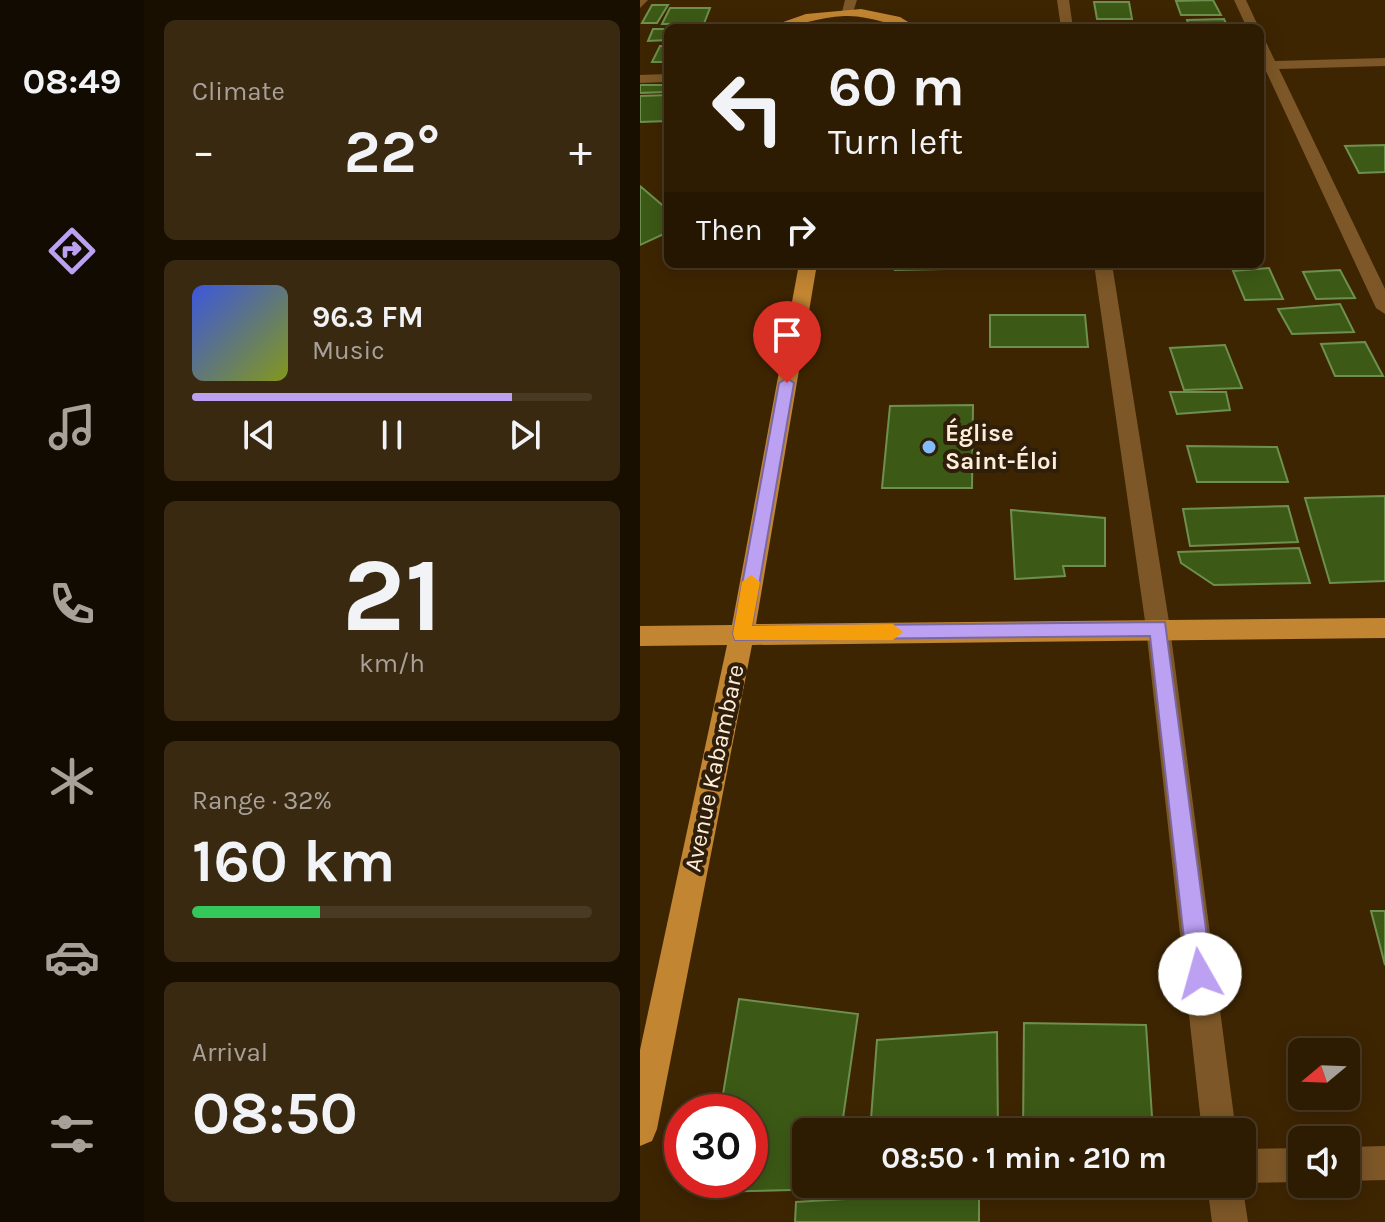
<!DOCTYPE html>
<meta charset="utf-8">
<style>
:root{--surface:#2e1c02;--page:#3a2911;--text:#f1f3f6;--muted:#a7a199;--line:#493a24;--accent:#bca0f2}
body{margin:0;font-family:Karla,sans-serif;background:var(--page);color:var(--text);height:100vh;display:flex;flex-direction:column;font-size:30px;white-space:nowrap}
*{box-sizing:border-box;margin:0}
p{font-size:26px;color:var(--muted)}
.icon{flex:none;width:44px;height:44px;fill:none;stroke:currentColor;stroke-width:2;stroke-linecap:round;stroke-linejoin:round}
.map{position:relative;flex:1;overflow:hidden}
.panel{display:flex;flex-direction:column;gap:20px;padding:20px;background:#190f01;width:496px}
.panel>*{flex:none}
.guide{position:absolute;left:24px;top:24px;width:600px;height:244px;border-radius:12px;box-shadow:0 4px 20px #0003,0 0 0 2px var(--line);background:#2e1c02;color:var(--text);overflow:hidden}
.needle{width:52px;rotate:251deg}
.buttons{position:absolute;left:648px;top:1038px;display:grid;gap:16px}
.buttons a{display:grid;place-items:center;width:72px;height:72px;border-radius:12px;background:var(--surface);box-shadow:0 4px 20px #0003,0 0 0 2px var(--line);font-size:40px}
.speed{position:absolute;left:24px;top:1094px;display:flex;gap:16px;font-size:40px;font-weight:700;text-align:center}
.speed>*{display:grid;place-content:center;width:104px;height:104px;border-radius:50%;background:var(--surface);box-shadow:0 4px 20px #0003,0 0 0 2px var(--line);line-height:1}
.speed .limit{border:12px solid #d22;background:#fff;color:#111}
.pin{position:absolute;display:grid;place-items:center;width:68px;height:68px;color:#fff;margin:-82px -34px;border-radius:50% 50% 50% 0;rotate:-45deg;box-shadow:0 0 8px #0007}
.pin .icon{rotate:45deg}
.me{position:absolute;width:88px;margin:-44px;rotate:353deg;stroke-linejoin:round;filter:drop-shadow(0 0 6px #0008)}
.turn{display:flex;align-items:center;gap:28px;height:168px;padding:0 32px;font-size:36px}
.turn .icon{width:104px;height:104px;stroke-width:2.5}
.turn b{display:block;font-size:56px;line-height:68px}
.then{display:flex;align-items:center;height:76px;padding:0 32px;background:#0003;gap:16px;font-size:30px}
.big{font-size:60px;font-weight:700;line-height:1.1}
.panel .card{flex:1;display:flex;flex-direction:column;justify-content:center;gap:12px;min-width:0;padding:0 28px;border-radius:12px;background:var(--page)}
.panel .dial{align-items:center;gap:0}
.dial b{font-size:104px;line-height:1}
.song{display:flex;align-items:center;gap:24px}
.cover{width:96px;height:96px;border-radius:12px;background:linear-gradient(135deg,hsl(230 70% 55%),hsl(70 70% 35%))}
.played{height:8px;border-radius:4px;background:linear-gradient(90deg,var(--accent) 80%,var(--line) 80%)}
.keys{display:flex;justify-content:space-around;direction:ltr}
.heat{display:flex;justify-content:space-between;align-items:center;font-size:44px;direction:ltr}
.charge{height:12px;border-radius:6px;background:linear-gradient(90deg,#34c759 32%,var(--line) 0)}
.trip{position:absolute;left:152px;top:1118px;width:464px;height:80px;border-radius:12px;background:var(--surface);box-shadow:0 4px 20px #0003,0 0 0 2px var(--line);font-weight:700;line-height:80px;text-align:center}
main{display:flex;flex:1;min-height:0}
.tab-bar{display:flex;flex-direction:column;width:144px;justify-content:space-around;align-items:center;background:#120b01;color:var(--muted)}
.tab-bar .icon{width:56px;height:56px}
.tab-bar .on{color:var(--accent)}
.tab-bar b{font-size:36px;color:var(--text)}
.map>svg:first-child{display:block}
.building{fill:#3c5a16;stroke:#6e904d;stroke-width:2}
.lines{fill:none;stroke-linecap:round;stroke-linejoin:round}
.minor{fill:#7d5727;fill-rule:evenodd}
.major{fill:#c28532;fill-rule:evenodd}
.route{fill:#bca0f2;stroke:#7a689d;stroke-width:2}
.slow{fill:#f59e0b}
.poi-dot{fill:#82bcfa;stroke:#2e1e0a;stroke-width:3}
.labels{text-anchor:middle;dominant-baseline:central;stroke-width:8;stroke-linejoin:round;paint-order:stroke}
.poi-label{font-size:24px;font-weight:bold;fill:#fdedda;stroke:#2e1e0a;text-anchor:start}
.street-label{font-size:24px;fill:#fdedda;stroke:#2e1e0a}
</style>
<main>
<nav class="tab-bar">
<b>08:49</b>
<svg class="icon on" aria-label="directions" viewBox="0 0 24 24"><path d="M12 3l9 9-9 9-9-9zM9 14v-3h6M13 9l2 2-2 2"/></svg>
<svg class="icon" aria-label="music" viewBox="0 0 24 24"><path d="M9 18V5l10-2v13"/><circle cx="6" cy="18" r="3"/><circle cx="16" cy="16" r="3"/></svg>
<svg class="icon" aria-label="phone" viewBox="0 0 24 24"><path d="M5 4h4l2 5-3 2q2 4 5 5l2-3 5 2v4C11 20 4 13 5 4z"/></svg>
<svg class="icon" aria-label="climate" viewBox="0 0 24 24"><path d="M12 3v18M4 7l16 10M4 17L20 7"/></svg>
<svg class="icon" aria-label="car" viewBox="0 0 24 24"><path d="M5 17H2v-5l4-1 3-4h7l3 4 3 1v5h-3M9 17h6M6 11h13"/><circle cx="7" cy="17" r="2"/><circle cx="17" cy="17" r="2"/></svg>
<svg class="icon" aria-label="filters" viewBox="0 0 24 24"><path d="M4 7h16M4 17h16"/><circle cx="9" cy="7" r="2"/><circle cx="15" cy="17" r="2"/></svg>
</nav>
<section class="panel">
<div class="card"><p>Climate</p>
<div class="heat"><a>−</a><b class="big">22°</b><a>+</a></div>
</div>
<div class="card">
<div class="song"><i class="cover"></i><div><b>96.3 FM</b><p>Music</p></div></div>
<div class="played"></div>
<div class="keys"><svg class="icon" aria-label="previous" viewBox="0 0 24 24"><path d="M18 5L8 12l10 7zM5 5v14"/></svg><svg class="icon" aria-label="pause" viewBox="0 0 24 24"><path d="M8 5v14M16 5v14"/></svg><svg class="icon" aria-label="next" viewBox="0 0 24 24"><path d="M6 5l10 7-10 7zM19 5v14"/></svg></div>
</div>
<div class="card dial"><b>21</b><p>km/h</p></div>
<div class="card"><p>Range · 32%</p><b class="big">160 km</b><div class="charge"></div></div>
<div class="card"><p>Arrival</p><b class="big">08:50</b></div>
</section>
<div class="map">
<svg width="745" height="1222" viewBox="0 0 745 1222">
<rect width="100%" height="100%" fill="#3e2502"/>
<path class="building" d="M573,0L581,15H541L536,1Z
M454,2H489L492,19H457Z
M12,5H28L17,23H2Z
M30,8H70L63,26L41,27V24H22Z
M584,19L588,28H550L547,20Z
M13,29H28V40L8,41Z
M20,46H28V62H12Z
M0,85H28V88L26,92L0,93Z
M28,95V121L0,122V96Z
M745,145V172L719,173L705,146Z
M0,186L28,210V232L0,245Z
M214,264H248V269H213Z
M255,264H354V268L255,270Z
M629,268L643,299L605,300L593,271Z
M700,270L715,298L676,299L663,272Z
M700,304L714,332L652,334L638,309Z
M350,315H445L448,347H350Z
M725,342L743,376H695L681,344Z
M585,345L602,388L544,390L530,348Z
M530,392H586L590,410L537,414Z
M333,405L332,488H242L250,406Z
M547,446L637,447L648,482H557Z
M745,496V581L690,583L665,498Z
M648,506L658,542L550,546L543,509Z
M371,510L465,518V566H423L425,576L375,579Z
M659,548L670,583L574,585L541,563L538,552Z
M731,911H745V965Z
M99,999L218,1014L201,1132H166V1184H193V1189L67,1192L69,1180H110V1112H80Z
M384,1023L506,1025L513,1132H383Z
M357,1032L358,1132H230L237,1040Z
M339,1191V1222H155L156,1202Z"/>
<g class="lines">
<path class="minor" d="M0,0H8L0,8Z
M205,0H217L212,15L202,12Z
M417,0H429L433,28H421Z
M594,0H606L619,28H607Z
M620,39L625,40L635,61L745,58V66L639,69L745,289V314L736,308L625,69H620Z
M28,74V82L0,83V75Z
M454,264H472L530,628L596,1132H562L506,628Z
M745,1146V1180L706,1181V1147Z
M662,1148V1182L602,1183L608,1222H572L567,1184H602V1149Z"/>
<path class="major" d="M221,9L260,17L278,28C253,28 232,15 205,16C178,17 153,28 126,28L166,14Z
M159,264H177L116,624L745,618V638L112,645L17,1129L12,1141L0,1146V1050L87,645L0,646V626L92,625Z"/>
</g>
<path class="route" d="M147,378L154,383L112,626L525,622L572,974L569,983L560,986L552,983L548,974L510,636L95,640L93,634L139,383Z"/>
<path class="slow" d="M111,575L120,582L112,626L253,624L263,632L253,640H95L93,634L102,582Z"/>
<circle class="poi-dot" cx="289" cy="447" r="8"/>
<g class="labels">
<g class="poi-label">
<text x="305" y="433">Église<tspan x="305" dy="28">Saint-Éloi</tspan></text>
</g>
<g class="street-label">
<text transform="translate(74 768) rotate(-78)">Avenue Kabambare</text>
</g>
</g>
</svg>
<div class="buttons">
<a><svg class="needle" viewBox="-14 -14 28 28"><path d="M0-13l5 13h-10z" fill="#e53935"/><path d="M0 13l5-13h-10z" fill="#a7a199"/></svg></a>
<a><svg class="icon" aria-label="sound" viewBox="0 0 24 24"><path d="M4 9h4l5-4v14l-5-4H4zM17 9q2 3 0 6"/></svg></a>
</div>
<div class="speed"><div class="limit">30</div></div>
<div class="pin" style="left:147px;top:383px;background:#d93025"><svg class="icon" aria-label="arrive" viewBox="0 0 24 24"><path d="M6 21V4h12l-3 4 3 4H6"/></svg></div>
<svg class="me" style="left:560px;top:974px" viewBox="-20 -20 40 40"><circle r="19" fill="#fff"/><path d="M0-13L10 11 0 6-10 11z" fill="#bca0f2"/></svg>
<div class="trip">08:50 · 1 min · 210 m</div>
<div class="guide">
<div class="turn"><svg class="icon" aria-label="left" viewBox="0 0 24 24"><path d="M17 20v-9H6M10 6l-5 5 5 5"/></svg><div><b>60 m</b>Turn left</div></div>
<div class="then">Then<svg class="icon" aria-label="right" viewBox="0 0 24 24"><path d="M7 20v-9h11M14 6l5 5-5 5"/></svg></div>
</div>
</div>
</main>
